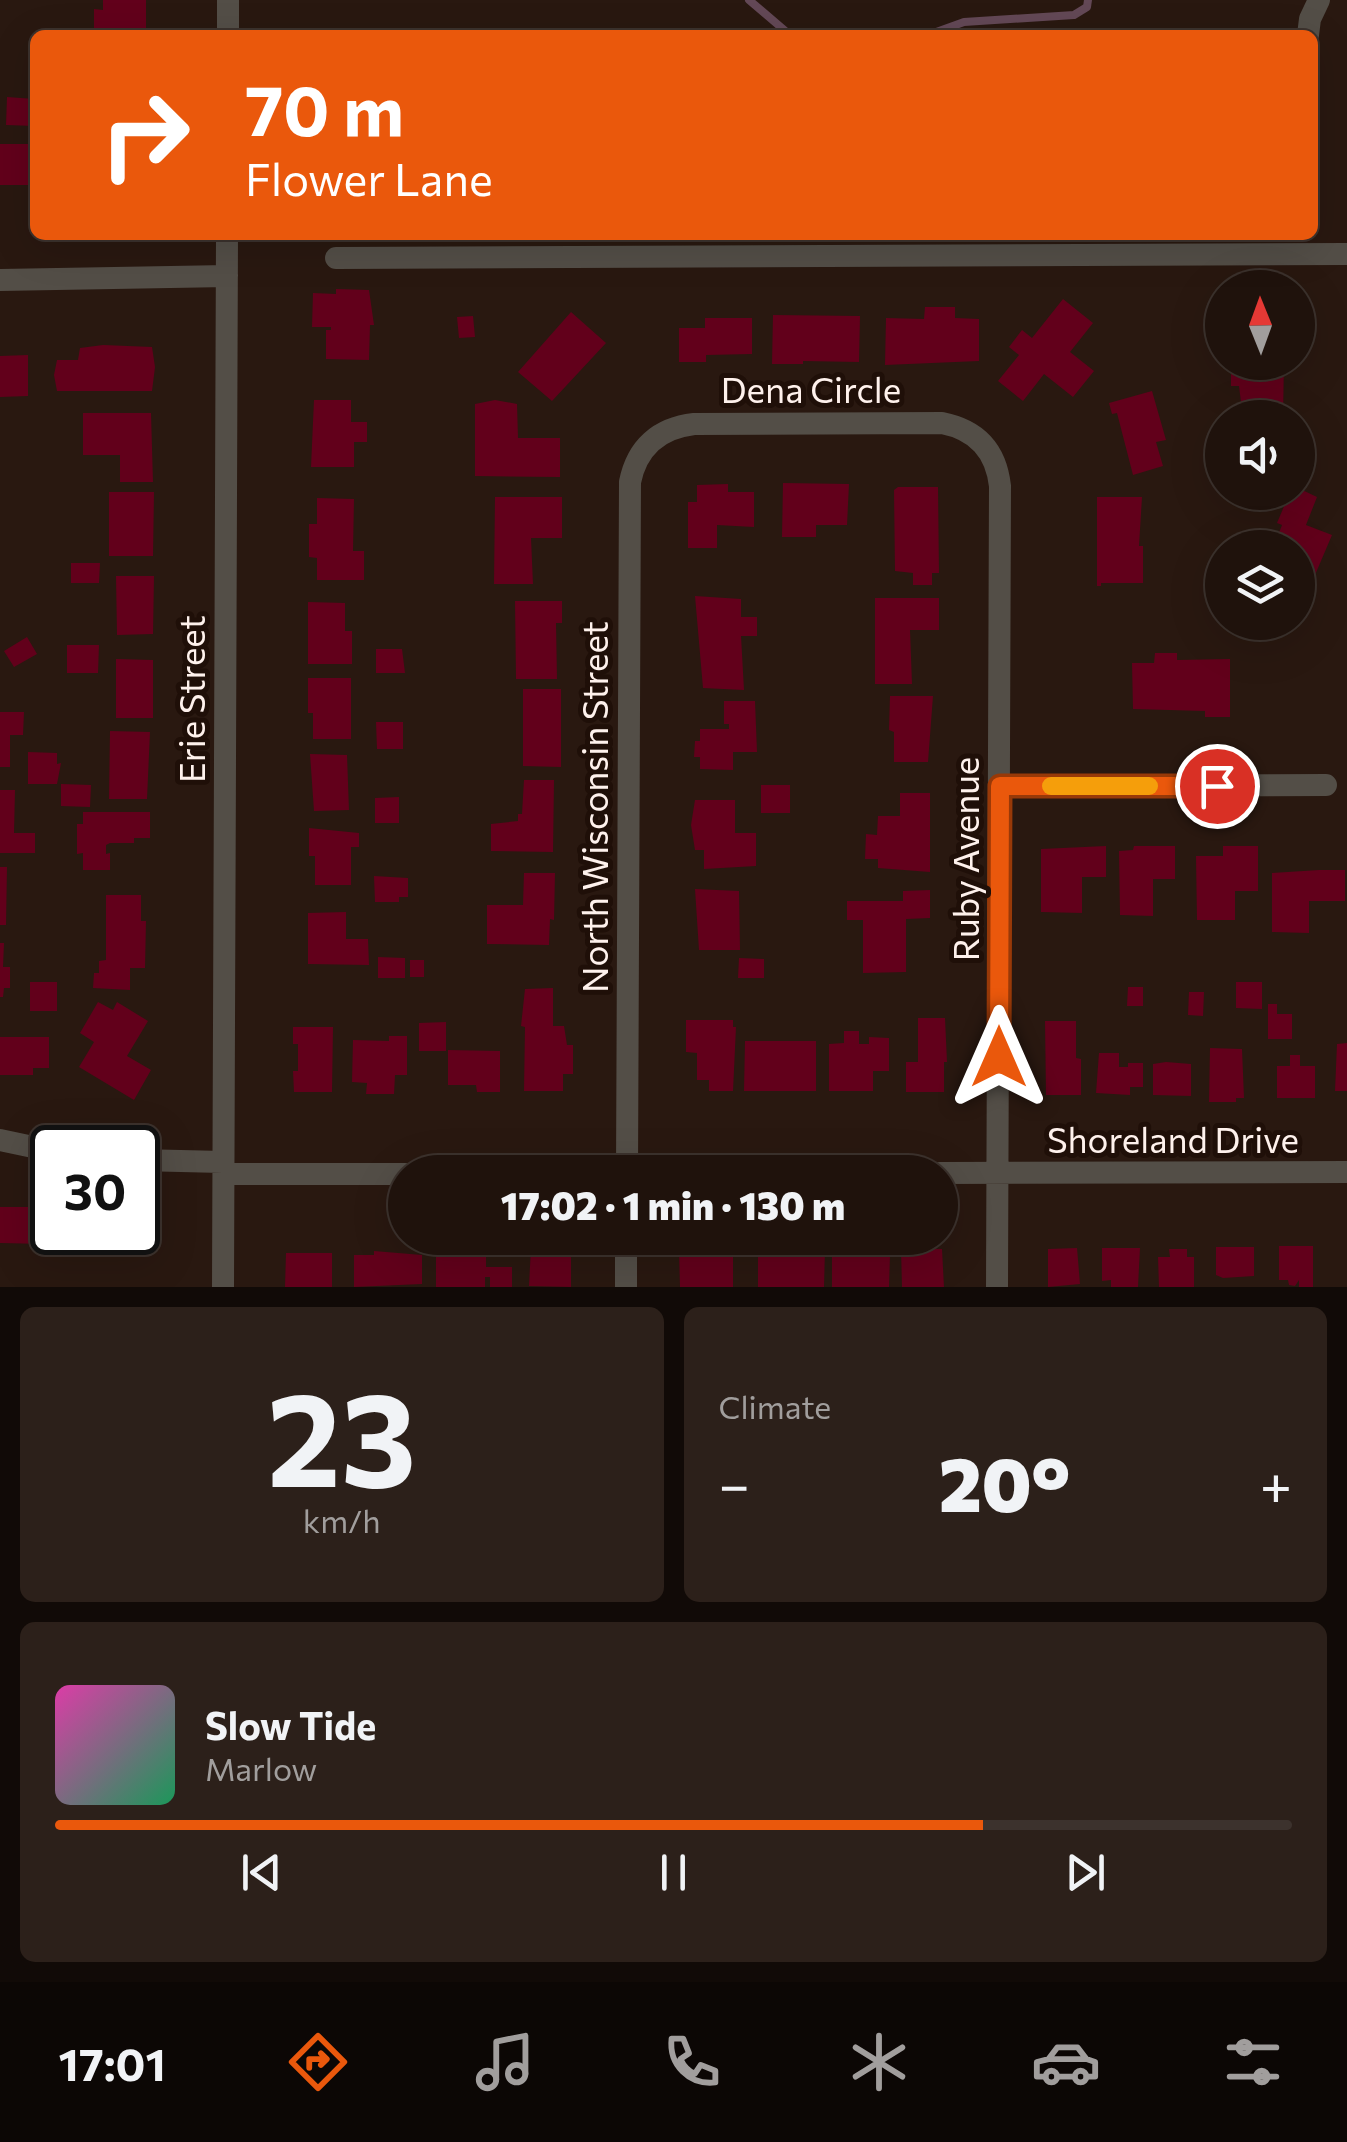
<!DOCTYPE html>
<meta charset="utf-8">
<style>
:root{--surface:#1f120c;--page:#2c201a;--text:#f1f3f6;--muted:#a19e9d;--line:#3c322d;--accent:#ea580c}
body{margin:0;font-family:Commissioner,sans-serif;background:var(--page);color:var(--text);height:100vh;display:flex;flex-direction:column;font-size:38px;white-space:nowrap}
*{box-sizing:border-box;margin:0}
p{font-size:32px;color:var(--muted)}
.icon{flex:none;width:55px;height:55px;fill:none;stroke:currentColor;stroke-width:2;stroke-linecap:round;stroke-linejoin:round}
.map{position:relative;height:1287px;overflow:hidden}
.panel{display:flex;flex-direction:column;gap:20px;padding:20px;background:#110a07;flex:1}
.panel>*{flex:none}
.hud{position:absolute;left:30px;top:30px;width:1288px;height:210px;border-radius:15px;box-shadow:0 10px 40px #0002,0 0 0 2px var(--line);background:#ea580c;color:#fff;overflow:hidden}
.needle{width:65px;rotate:359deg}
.fabs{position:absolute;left:1205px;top:270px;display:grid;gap:20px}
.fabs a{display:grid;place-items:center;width:110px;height:110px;border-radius:50%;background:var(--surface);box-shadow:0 10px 40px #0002,0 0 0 2px var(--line);font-size:50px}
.speed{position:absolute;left:30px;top:1125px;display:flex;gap:20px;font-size:50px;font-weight:700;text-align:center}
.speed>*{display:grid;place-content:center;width:130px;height:130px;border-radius:50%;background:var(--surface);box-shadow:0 10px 40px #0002,0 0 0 2px var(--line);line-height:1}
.speed .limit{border:5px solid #111;border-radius:15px;background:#fff;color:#111}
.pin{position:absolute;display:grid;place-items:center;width:85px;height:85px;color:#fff;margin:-42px;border:5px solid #fff;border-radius:50%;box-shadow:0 2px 10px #0007}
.me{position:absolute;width:110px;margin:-55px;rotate:0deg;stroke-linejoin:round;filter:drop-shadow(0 0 8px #0008)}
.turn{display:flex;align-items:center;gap:35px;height:210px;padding:0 50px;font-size:45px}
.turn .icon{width:130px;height:130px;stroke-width:2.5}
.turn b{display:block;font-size:70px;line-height:85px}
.big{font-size:75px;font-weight:800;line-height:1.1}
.panel .widget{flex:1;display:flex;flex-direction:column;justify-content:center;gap:15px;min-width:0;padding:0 35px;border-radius:15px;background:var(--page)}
.panel .dial{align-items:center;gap:0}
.dial b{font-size:130px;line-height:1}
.song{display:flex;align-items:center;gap:30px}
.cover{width:120px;height:120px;border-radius:15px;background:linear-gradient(135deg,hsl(320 70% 55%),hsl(150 70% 35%))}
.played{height:10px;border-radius:5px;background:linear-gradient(90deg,var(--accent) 75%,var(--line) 75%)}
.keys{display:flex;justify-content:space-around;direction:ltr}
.heat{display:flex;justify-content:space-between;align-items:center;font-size:55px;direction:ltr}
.panel .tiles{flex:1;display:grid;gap:20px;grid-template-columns:1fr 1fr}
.widget:last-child{grid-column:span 2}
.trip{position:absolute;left:388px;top:1155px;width:570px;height:100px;border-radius:50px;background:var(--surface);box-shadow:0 10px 40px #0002,0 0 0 2px var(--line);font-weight:800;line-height:100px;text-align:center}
.tab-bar{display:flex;height:160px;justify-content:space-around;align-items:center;background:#0c0705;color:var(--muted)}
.tab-bar .icon{width:70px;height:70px}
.tab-bar .current{color:var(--accent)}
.tab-bar b{font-size:45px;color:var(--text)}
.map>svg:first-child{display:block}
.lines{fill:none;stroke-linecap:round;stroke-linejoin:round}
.stream{stroke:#634856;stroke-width:8}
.building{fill:#62001b}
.minor{stroke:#534e47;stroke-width:22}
.route-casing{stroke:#983908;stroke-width:25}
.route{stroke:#ea580c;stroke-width:18}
.slow{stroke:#f59e0b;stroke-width:18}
.labels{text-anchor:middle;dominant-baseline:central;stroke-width:10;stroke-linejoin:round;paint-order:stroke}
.street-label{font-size:35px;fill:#fef1ec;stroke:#1f0f08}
</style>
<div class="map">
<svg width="1347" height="1287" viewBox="0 0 1347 1287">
<rect width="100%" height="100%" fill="#291810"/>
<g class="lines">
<path class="stream" d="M749,0L790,35
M928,35L964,22L1074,15L1087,7L1088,0"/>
</g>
<path class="building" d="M103,0H146V35H94V9L103,10Z
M7,97L35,99V126L6,125Z
M0,144H30L29,185H0Z
M336,289L369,290L374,325H370L369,360L326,359V330H331V327H312L313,293L336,294Z
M1063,299L1093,323L1070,352L1094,371L1073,397L1044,374L1023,401L998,381L1019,355L1009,347L1022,330L1032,338Z
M925,307H955V318L979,319V361L885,365L886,318L924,319Z
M571,312L606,343L552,401L518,372Z
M773,315L860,316L859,362L803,361V364H772Z
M473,316L475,337L459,338L457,317Z
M705,318H752V354L706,355V362H679V328H705Z
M103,345L152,347L155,367L152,391H57L54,375L57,360H78L80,348Z
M28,355V396L0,397V356Z
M1231,362H1284L1283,418H1243L1239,386H1231Z
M1152,391L1166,440L1156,442L1163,466L1133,475L1117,413L1112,414L1109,403Z
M314,400H351V422H367V442H354V467H311Z
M495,400L517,404L518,438H560V477L475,476V404Z
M83,413H151L153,482H120V455H83Z
M783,483L849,484L847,525H816V537H782Z
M728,484V492H754V527L717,525V548H688V502H697V485Z
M898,487H938L939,573H932V585H913V573L895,571L894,490Z
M1298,488L1317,497L1306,525L1332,535L1315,575L1298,568V548H1273L1282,525L1277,523L1290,492H1298Z
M109,492H154L153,556H109Z
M495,497H562V538H531L533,584H494Z
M1097,497H1142L1139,546H1143V583H1101V586H1097Z
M317,498L354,499L353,551H364V580H317V558L309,557V524H317Z
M71,563H100L99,583H71Z
M116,576H154L153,634L117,635Z
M695,596L741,599V617H757V636H741L744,690L703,688Z
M875,598H939V630H910L912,684H875Z
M515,601H562V623H556L557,679H516Z
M308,602L345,603V631H352V664H308Z
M27,637L37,654L14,667L4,651Z
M67,645H99L98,673H67Z
M376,649H402L405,673H376Z
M1155,653H1177V660L1230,659V717H1205V711L1133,709L1132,663H1154Z
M116,659L153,660V718H116Z
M308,678H351V739H313V713H308Z
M523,689H561V767L523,766Z
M890,696H933L928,762H894V732L889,730Z
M724,701H755L757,752H733V770L700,769V757H694L695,741H700V729H729V724H724Z
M0,712H24L23,735H10V767H0Z
M376,722H403V749H377Z
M110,731L150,732L147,799H109Z
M28,752L57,753V764L61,763L57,784H28Z
M310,754L347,755L349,810L314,811Z
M524,780H554L553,852L491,851V824L518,821V814H522Z
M61,784L91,785L90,807L61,806Z
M761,785H790V813H761Z
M0,790H15L14,833H35V853H0Z
M900,793H930V872L878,868V859H865L866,834L877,835L878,816H900Z
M399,797V823H375V798Z
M695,800H735V833H756V866L704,869V850H695L691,825Z
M83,812H150V838H134V843H110L106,845V854L110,853V870H83V853L77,854V824H83Z
M309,828L359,833V847H351V885H315V856H309Z
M1106,846V877H1082V913L1041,912V849Z
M1134,846H1175V879H1153V916L1120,915L1119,851L1133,850Z
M1223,846H1258V891H1235V920H1197L1196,856H1223Z
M0,867H7L6,925H0Z
M1319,870H1345V901H1309V933L1272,932V873Z
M524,873H555L554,920L550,919L549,945L487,944V905H523Z
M374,876L408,878V897H399V902H375Z
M695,889L739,891L740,950H699Z
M930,890V918L906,919V972L863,973V920H847V901H903V891Z
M106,895H141V921H146L145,968H130V990L93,988L94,973H99V961L106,960Z
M346,912V939H368L369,965L308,964V913Z
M0,943H4L3,967H10V988H4L3,997H0Z
M378,957L405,958V978H378Z
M739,958L764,959V978H738Z
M410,960H424V977H410Z
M30,982H57V1011H30Z
M1236,982H1262V1009L1236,1008Z
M1128,987H1143V1006H1127Z
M553,988V1026H564L567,1045H573V1074H563V1091H524L525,1027L521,1026L525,989Z
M1189,992H1204L1203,1016L1188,1015Z
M98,1002L113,1010L117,1002L148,1021L127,1056L151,1070L134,1100L79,1067L94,1042L80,1033Z
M1268,1004H1277V1014H1292V1039H1268Z
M918,1018H945L947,1062H944V1092H906V1062H918Z
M686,1020H733V1027H736L733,1091H709V1080H697V1053L686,1052Z
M1045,1021H1076V1058L1081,1059V1095H1046Z
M446,1022V1051H419V1023Z
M293,1027H333L332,1092H294L293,1071H298V1044H293Z
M844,1031H859V1044H869V1037L889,1038V1071H873V1091H829V1044L844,1043Z
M389,1036H407V1075H395L394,1094H366L367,1083L352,1082L353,1040L389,1041Z
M0,1037H49V1068H33V1075H0Z
M745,1041H816V1091H744Z
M1347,1043V1091H1335L1337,1044Z
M1210,1048L1242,1049L1244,1098H1236V1102H1209Z
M448,1050L500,1051V1092H477L476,1085H448Z
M1099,1053H1119V1067H1128V1063H1143V1087H1130V1095L1096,1093Z
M1290,1055H1300V1066H1315V1098H1277V1066H1290Z
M1166,1062L1191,1064V1096L1153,1095V1064Z
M0,1207H30V1216H45L44,1244L0,1243Z
M138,1218H143V1256H83V1250H68V1232H138Z
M1279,1246H1313V1287H1299V1280L1295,1286L1289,1285L1288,1280H1279Z
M531,1247L548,1248V1253H571V1287L529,1286Z
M1216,1247H1254V1276L1223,1278L1216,1275Z
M1077,1248L1080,1284L1048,1287V1249Z
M1102,1248H1140L1138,1287H1111V1280L1102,1281Z
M782,1249H825L824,1287H758V1257H782Z
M849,1249H875V1256H890L889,1287H832V1256H849Z
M901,1249H942L944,1287H902Z
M1169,1249H1187V1257H1194V1287H1159L1158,1257H1170Z
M374,1251L422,1255V1284L354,1287V1255H374Z
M679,1251H733V1287H680Z
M436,1252H486V1267H512V1287H490V1277H485V1287H436Z
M286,1253H332V1287H285Z"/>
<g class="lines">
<path class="minor" d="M228,35V0
M1308,35L1310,19L1319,0
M336,258L1347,254
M0,280L227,276
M999,786L1326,785
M0,1140L52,1151
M138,1160L223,1162
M627,1172L630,482C637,447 659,428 694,424L942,423C977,430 996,451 1000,486L997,1287
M940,1173L1347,1172
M224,1174H405
M223,1287L227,235
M626,1287V1238"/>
</g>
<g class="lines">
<g class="route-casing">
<path id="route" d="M999,1057L1000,786H1217"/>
</g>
<use href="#route" class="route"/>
<path class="slow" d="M1051,786H1149"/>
</g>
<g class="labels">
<g class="street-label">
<text x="811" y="388">Dena Circle</text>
<text transform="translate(190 699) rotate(-90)">Erie Street</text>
<text transform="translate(593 807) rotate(-90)">North Wisconsin Street</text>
<text transform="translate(964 859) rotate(-90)">Ruby Avenue</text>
<text x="1173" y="1138">Shoreland Drive</text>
</g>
</g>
</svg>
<div class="fabs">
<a><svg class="needle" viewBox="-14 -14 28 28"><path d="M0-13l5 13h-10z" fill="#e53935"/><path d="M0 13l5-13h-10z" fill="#a19e9d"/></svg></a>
<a><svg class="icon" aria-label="sound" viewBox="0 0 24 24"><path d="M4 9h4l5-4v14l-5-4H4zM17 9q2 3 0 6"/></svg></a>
<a><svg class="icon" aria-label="layers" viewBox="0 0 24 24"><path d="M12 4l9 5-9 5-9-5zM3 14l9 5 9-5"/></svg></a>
</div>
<div class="speed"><div class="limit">30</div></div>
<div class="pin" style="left:1217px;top:786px;background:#d93025"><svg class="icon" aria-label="arrive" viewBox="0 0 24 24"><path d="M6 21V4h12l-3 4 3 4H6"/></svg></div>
<svg class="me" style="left:999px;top:1057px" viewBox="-20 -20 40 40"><path d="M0-17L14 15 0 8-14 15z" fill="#ea580c" stroke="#fff" stroke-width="4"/></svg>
<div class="trip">17:02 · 1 min · 130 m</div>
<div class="hud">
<div class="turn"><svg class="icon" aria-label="right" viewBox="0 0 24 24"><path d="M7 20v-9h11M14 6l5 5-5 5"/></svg><div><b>70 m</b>Flower Lane</div></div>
</div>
</div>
<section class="panel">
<div class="tiles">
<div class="widget dial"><b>23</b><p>km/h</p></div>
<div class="widget"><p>Climate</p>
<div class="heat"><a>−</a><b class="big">20°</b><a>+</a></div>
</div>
<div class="widget">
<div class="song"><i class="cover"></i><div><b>Slow Tide</b><p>Marlow</p></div></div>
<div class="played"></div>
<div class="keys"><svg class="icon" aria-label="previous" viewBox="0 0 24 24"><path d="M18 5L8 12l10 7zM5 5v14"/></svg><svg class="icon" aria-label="pause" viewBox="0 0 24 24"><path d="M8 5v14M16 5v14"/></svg><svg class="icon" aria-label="next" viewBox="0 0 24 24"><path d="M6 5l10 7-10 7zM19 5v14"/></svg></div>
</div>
</div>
</section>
<nav class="tab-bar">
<b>17:01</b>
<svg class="icon current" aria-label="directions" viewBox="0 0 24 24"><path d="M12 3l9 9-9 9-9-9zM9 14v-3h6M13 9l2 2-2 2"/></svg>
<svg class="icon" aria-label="music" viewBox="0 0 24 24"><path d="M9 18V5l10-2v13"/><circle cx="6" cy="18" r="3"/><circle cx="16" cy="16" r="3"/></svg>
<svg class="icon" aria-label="phone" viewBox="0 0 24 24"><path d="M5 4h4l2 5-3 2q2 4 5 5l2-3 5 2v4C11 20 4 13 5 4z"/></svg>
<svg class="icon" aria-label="climate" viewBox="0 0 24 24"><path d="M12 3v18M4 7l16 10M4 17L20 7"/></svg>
<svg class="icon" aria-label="car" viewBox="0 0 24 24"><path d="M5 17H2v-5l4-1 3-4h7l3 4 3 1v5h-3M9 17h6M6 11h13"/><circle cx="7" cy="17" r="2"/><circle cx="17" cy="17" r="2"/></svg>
<svg class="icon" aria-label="filters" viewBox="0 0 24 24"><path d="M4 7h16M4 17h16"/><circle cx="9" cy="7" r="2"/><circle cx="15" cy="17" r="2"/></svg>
</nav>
